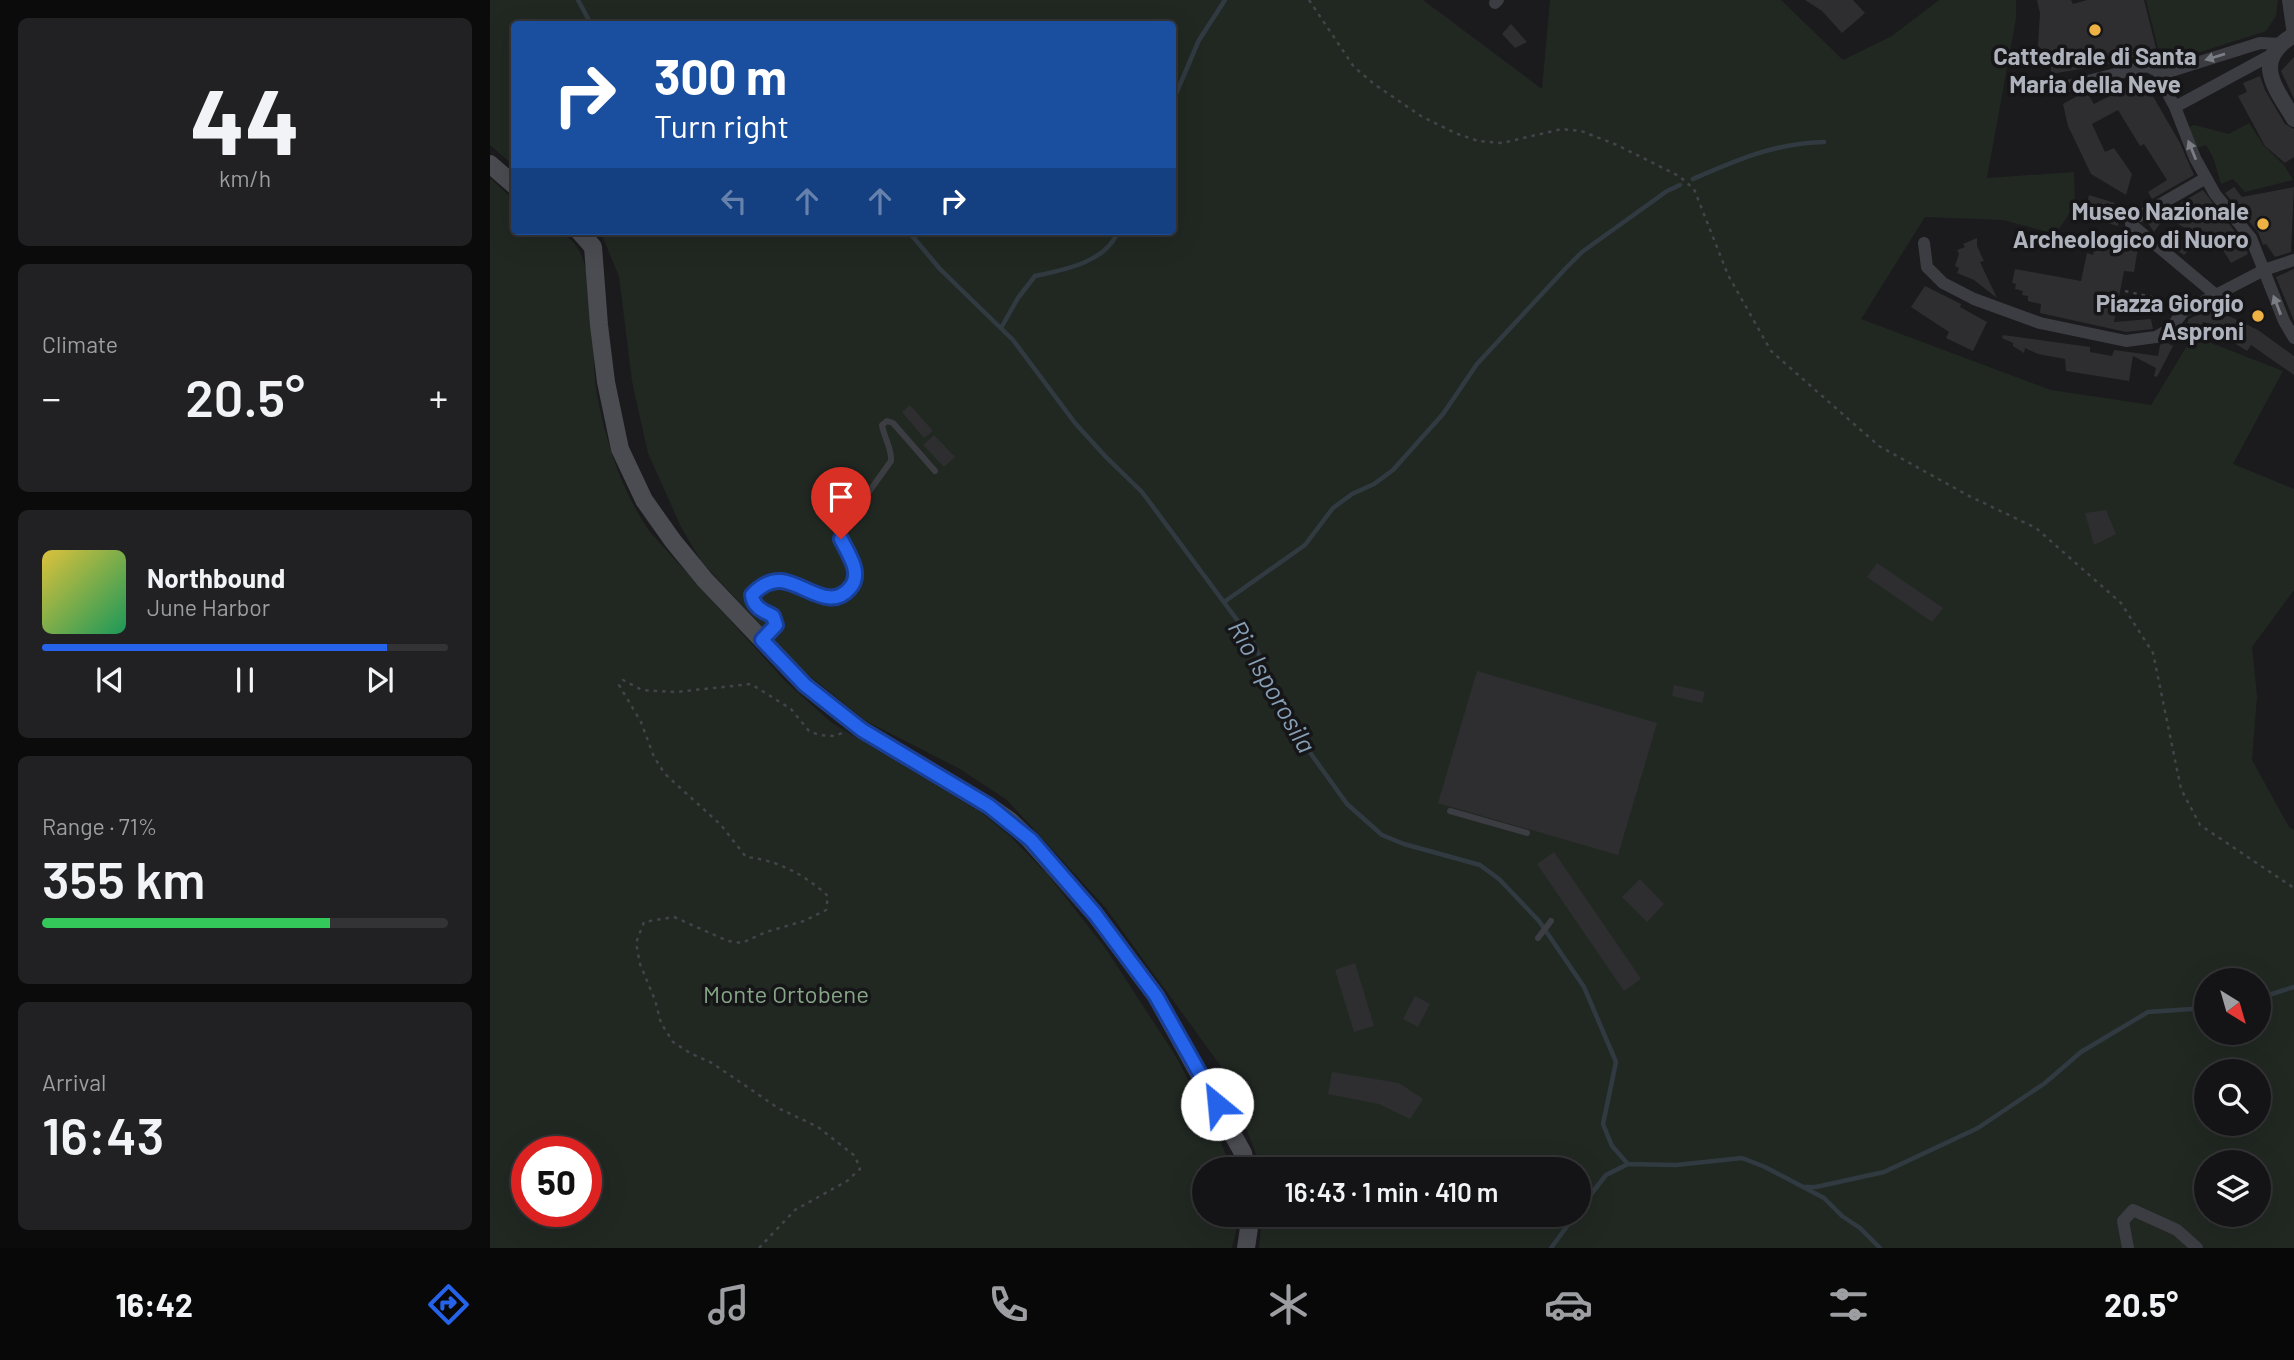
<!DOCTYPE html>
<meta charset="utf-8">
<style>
:root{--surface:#141416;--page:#212123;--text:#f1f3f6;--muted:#9d9ea1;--line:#333335;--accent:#2563eb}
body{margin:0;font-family:Barlow,sans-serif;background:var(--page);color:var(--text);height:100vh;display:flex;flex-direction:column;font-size:26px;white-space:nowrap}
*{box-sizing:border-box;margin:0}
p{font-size:23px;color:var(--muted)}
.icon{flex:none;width:38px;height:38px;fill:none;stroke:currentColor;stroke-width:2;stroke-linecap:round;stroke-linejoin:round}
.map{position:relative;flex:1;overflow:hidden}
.details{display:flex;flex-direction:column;gap:18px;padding:18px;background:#0b0b0c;width:490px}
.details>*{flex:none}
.guide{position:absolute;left:21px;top:21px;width:665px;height:214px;border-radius:7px;box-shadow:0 7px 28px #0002,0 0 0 2px var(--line);background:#1a4fa0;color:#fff;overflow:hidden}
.needle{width:46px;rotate:143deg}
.fabs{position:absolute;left:1704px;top:968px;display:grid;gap:14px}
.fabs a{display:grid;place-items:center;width:77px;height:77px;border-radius:50%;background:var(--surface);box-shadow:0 7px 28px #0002,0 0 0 2px var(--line);font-size:35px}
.speed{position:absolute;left:21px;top:1136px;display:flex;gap:14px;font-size:35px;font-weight:700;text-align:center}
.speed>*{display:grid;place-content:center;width:91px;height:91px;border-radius:50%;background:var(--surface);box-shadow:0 7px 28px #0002,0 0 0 2px var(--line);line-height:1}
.speed .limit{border:10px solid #d22;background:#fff;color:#111}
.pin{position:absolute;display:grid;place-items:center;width:60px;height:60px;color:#fff;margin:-72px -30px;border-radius:50% 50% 50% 0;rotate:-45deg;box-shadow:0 0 7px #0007}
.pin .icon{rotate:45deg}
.me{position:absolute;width:77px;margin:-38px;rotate:332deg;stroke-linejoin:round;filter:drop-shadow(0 0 5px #0008)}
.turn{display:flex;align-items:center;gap:24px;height:147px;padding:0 28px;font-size:32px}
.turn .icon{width:91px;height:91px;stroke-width:2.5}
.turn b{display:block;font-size:49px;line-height:60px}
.lanes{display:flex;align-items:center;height:66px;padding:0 28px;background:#0003;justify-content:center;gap:35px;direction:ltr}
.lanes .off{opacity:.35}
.big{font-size:52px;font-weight:600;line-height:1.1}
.details .card{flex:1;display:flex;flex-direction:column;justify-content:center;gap:10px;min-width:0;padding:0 24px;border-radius:10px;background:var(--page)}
.details .dial{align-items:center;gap:0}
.dial b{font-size:91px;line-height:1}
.song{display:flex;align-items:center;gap:21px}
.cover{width:84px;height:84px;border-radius:10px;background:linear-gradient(135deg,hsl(50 70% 55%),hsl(150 70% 35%))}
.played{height:7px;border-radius:4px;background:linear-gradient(90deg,var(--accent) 85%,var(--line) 85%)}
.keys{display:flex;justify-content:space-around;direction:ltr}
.heat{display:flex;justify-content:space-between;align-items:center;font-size:38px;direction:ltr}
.charge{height:10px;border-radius:5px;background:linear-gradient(90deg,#34c759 71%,var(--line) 0)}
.trip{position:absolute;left:702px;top:1157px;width:399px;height:70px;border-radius:35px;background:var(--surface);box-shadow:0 7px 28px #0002,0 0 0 2px var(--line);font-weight:600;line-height:70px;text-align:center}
.dock{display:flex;height:112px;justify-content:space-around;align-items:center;background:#080809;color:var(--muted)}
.dock .icon{width:49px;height:49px}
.dock .selected{color:var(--accent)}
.dock b{font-size:32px;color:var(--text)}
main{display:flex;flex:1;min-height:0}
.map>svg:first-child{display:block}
.green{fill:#212822;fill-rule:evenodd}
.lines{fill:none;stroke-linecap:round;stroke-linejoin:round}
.stream{stroke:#313a41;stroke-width:4.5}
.building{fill:#2e2e31}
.path{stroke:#424449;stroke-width:2.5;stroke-dasharray:3.5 5;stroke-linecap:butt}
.service{stroke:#3c3d42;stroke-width:6}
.minor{stroke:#3c3d42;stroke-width:12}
.tertiary{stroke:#3c3d42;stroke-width:16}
.secondary{stroke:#4a4c52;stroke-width:18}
.oneway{fill:#7b7d85}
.route-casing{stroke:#184099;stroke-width:18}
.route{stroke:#2563eb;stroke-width:12}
.poi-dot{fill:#edb243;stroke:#161618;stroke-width:2.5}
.labels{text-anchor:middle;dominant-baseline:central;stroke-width:7;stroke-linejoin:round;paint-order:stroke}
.poi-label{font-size:24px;font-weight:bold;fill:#aeb2bc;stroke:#161618;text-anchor:end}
.park-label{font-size:24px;fill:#86a687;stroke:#161618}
.water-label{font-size:26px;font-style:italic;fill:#87a0b5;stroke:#161618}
</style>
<main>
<section class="details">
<div class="card dial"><b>44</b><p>km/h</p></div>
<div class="card"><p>Climate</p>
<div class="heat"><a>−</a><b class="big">20.5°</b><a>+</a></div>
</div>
<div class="card">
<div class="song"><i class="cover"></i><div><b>Northbound</b><p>June Harbor</p></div></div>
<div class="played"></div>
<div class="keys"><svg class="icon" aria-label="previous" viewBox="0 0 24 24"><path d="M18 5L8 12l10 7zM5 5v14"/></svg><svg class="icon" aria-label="pause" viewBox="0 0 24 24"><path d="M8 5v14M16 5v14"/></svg><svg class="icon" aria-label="next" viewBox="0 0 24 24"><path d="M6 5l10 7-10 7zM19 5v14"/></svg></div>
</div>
<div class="card"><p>Range · 71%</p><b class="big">355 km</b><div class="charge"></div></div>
<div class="card"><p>Arrival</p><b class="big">16:43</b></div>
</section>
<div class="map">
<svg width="1804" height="1248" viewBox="0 0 1804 1248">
<rect width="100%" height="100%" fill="#1b1b1d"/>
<path class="green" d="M0,0H933L1052,89L1060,0H1291L1353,60L1402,36L1449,0H1526V18L1497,178L1584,172L1585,206L1565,234L1513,220L1435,217L1371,319L1561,390L1661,405L1703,336L1793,371L1743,464L1804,489V590L1762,647L1767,696L1762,760L1799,827L1804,830V1248H769L772,1215L1088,1214V1169H772L733,1069L615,907L517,800L470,769L376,721L310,668L211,561L191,527L158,453L142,381L129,276L110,231H682V24H24V166L0,145ZM1717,980H1769V1032H1717ZM1717,1071H1769V1124H1717ZM1717,1162H1769V1214H1717Z
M1656,0H1788L1786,16L1776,31L1701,55L1668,48Z
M1759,123L1774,146L1794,165L1803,180L1755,192L1743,179L1731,184L1723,157L1716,145L1707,148L1699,127L1704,125L1739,134Z
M0,178L24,200V231C44,231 65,227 81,240C109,264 100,357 107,394C116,443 132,492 160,532L297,683L342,723L492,813L521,837L558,875L616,949L685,1055L728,1136L742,1169H714V1214L750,1215L742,1248H0ZM37,1152H96V1211H37Z"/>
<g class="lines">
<path class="stream" d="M88,0L101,24
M682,103L709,40L735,0
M1203,179C1247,160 1285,143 1334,142
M418,231L450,269L523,340L585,423L616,457L652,492L762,640L806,733L857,804L892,835L914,844L990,865L1009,879L1049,921L1094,987L1126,1062L1113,1124L1122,1146L1138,1164L1186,1165L1252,1158L1275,1167L1334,1198L1352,1216L1370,1228L1390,1248
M511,328L528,298L545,276C574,270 617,262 628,231
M734,602L815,545L843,508L862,494L884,484L903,470L953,414L987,364L1076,268L1092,252L1177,191L1190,185
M1769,998L1804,987
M1314,1187H1326L1394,1172L1488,1128L1555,1083L1591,1052L1658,1012L1717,1008
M1088,1211L1116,1175L1138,1164
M1061,1248L1086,1214"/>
</g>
<path class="building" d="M1315,0H1363L1375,13L1352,33L1332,11Z
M1547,0H1581L1583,4L1597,0H1654L1668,56L1561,74L1560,56L1548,46L1550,13Z
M1021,24L1037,42L1025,48L1012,34Z
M1804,57V99L1791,71Z
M1770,76L1775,90L1795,124L1804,129V157L1795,163L1775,146L1748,96L1757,92L1753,83Z
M1653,79L1690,143L1704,175L1662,199L1658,192L1677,180L1654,144L1650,146L1628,110L1602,124L1615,152L1624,148L1642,174L1636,195L1601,174L1578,126L1573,104L1596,91L1604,104Z
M1744,187L1752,197L1804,187L1801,252L1785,257L1776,244L1773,245L1768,232L1735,193Z
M1713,190L1753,242L1758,254L1741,263L1724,235L1715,244L1710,239L1694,255L1683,248L1700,231L1671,214Z
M1599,195L1625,203L1617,208L1631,212L1628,226L1594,217Z
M1667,216L1674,218L1664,232L1657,222Z
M1619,235L1649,242L1644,272L1634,271L1624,322L1661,319L1663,329L1636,332L1550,313L1551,304L1538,301V296L1532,295L1533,291L1525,289L1526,284L1522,283L1525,269L1591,281L1597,253L1603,255L1604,250L1609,251L1610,247L1617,249Z
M1487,238V246L1494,261L1490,262L1507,298L1484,280L1467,273L1469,268L1465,266L1469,254L1467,250L1475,247L1473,244Z
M1804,269V321L1786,277Z
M1435,286L1471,304L1470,307L1497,322L1483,351L1456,338L1459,332L1421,307Z
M1718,309L1717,311L1741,317L1768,330L1804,356V375L1761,345L1757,351L1738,339L1744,330L1713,322L1711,327L1697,323L1699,319Z
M1513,335L1600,347V352L1622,356L1624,350L1668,356L1670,345L1675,342L1683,346L1667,377L1664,376L1666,368L1643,356L1639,381L1576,371L1575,359L1548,354L1535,348L1534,353L1523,346V343L1512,338Z
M420,405L443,431L434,438L412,412Z
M444,435L465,457L454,467L433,445Z
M1616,510L1626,534L1604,545L1595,513Z
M1387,563L1453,608L1442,622L1377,577Z
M987,671L1167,723L1128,855L948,803Z
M1184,685L1215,692L1212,703L1182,696Z
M1064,852L1151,979L1134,991L1047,864Z
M1150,879L1174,904L1157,922L1132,897Z
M865,963L884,1026L864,1032L845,970Z
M925,996L940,1004L928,1027L913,1019Z
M842,1072L909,1083L933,1099L920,1119L889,1104L838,1094Z"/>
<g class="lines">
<path class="path" d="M819,0L864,67L884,84L931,116L965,133L988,141L1012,143L1072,129L1091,131L1127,145L1189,176L1204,189L1238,275L1281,351L1389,446L1479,496L1546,528L1631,603L1663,653L1691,789L1710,825L1804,888
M1635,291L1684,302
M269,1248L305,1210L357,1181L370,1169L365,1156L328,1127L288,1108L222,1063L200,1053L183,1042L171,1023L165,1000L150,964L146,943L154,922L184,917L238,941L252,943L276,932L314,921L336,910L338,896C315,875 288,860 256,857L231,825L175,774L164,757L151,722L129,685L133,680L152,690L186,692L261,684L301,709L319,731L329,735L344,736L352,733"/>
<path class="service" d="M273,639L286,625C281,611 263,611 262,595C294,559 326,612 352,595C383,575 353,561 351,539C351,535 353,532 353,528L401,461C402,448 394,438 392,425L397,421L403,423L445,471
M960,811L1037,833
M1048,938L1061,921"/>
<path class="minor" d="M1798,0L1803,35
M1005,3L1008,0
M1781,55L1685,107L1671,81L1670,77L1678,72L1770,43L1792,44
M1578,86L1657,66L1673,74
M1685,107L1705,158L1725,194L1761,238L1794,321L1804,338
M1650,216L1716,178
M1641,224L1726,295
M1434,243L1437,267L1453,283L1484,299L1550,323L1636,341L1666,337L1680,329L1693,312L1774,270L1804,260
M1638,1248L1633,1221L1643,1210L1687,1230L1707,1248"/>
<path class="tertiary" d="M1804,35C1761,60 1785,87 1804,119"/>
<path class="secondary" d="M0,164L24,185
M89,231L103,247L109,325L116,382L130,449L154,500L183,541L215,580L315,685L372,730L499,806L519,820L540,840L605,914L666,996L753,1153L756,1169
M756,1248L761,1214"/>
</g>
<defs><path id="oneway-solid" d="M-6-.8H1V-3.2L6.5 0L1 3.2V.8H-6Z" transform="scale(1.75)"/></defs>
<g class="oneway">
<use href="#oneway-solid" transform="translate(1725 57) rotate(163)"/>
<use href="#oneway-solid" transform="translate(1702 150) rotate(-112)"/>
<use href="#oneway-solid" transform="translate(1787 305) rotate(-111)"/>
</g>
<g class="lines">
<g class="route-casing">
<path id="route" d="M351,539C358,554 373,573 360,588C340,612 314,583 291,581C280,580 269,587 262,595C263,607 273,611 283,616L286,625L272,640L315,685L372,730L499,806L541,840L605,914L666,996L727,1104"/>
</g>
<use href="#route" class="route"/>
</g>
<g class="poi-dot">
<circle cx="1605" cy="30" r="7"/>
<circle cx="1773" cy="224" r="7"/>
<circle cx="1768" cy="316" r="7"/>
</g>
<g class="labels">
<g class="poi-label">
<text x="1605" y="55" text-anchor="middle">Cattedrale di Santa<tspan x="1605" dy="28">Maria della Neve</tspan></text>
<text x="1759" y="210">Museo Nazionale<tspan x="1759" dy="28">Archeologico di Nuoro</tspan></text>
<text x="1754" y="302">Piazza Giorgio<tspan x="1754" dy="28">Asproni</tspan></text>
</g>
<g class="park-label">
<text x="296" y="993">Monte Ortobene</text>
</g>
<g class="water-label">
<text transform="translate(783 686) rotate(60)">Rio Isporosila</text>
</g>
</g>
</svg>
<div class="fabs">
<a><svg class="needle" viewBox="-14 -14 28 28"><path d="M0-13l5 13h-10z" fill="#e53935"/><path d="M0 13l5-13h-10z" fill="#9d9ea1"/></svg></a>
<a><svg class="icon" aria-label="search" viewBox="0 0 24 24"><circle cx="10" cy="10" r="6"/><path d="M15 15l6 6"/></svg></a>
<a><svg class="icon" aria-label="layers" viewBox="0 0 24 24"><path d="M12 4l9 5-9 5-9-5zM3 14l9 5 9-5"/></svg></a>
</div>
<div class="speed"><div class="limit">50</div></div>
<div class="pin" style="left:351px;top:539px;background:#d93025"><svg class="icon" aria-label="arrive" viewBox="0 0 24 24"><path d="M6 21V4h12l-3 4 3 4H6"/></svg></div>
<svg class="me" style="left:727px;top:1104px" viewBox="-20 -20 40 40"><circle r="19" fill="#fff"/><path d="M0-13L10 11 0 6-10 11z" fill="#2563eb"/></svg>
<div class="trip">16:43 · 1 min · 410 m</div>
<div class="guide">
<div class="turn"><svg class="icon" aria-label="right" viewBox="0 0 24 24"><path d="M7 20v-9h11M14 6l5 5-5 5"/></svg><div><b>300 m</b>Turn right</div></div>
<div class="lanes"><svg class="icon off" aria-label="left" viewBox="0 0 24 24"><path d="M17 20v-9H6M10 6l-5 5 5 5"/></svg><svg class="icon off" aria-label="ahead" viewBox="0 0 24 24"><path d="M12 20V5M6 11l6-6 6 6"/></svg><svg class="icon off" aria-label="ahead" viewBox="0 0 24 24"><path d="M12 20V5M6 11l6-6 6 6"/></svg><svg class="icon" aria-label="right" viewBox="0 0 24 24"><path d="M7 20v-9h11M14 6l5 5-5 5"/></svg></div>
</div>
</div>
</main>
<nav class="dock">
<b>16:42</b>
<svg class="icon selected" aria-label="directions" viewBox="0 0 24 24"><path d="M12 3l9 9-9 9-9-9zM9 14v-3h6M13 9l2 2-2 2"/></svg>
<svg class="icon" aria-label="music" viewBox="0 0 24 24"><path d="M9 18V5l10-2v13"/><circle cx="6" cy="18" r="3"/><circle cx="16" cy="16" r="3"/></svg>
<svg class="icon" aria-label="phone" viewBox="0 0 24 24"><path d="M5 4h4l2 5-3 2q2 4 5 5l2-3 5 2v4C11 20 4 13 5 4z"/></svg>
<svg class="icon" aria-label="climate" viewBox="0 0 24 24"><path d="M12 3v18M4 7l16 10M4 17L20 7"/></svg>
<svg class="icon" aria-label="car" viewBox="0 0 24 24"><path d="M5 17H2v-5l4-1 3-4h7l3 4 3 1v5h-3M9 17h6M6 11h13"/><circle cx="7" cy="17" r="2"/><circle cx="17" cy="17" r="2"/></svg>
<svg class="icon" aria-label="filters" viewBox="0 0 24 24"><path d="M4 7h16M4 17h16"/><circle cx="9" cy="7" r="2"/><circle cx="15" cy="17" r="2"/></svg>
<b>20.5°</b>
</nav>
